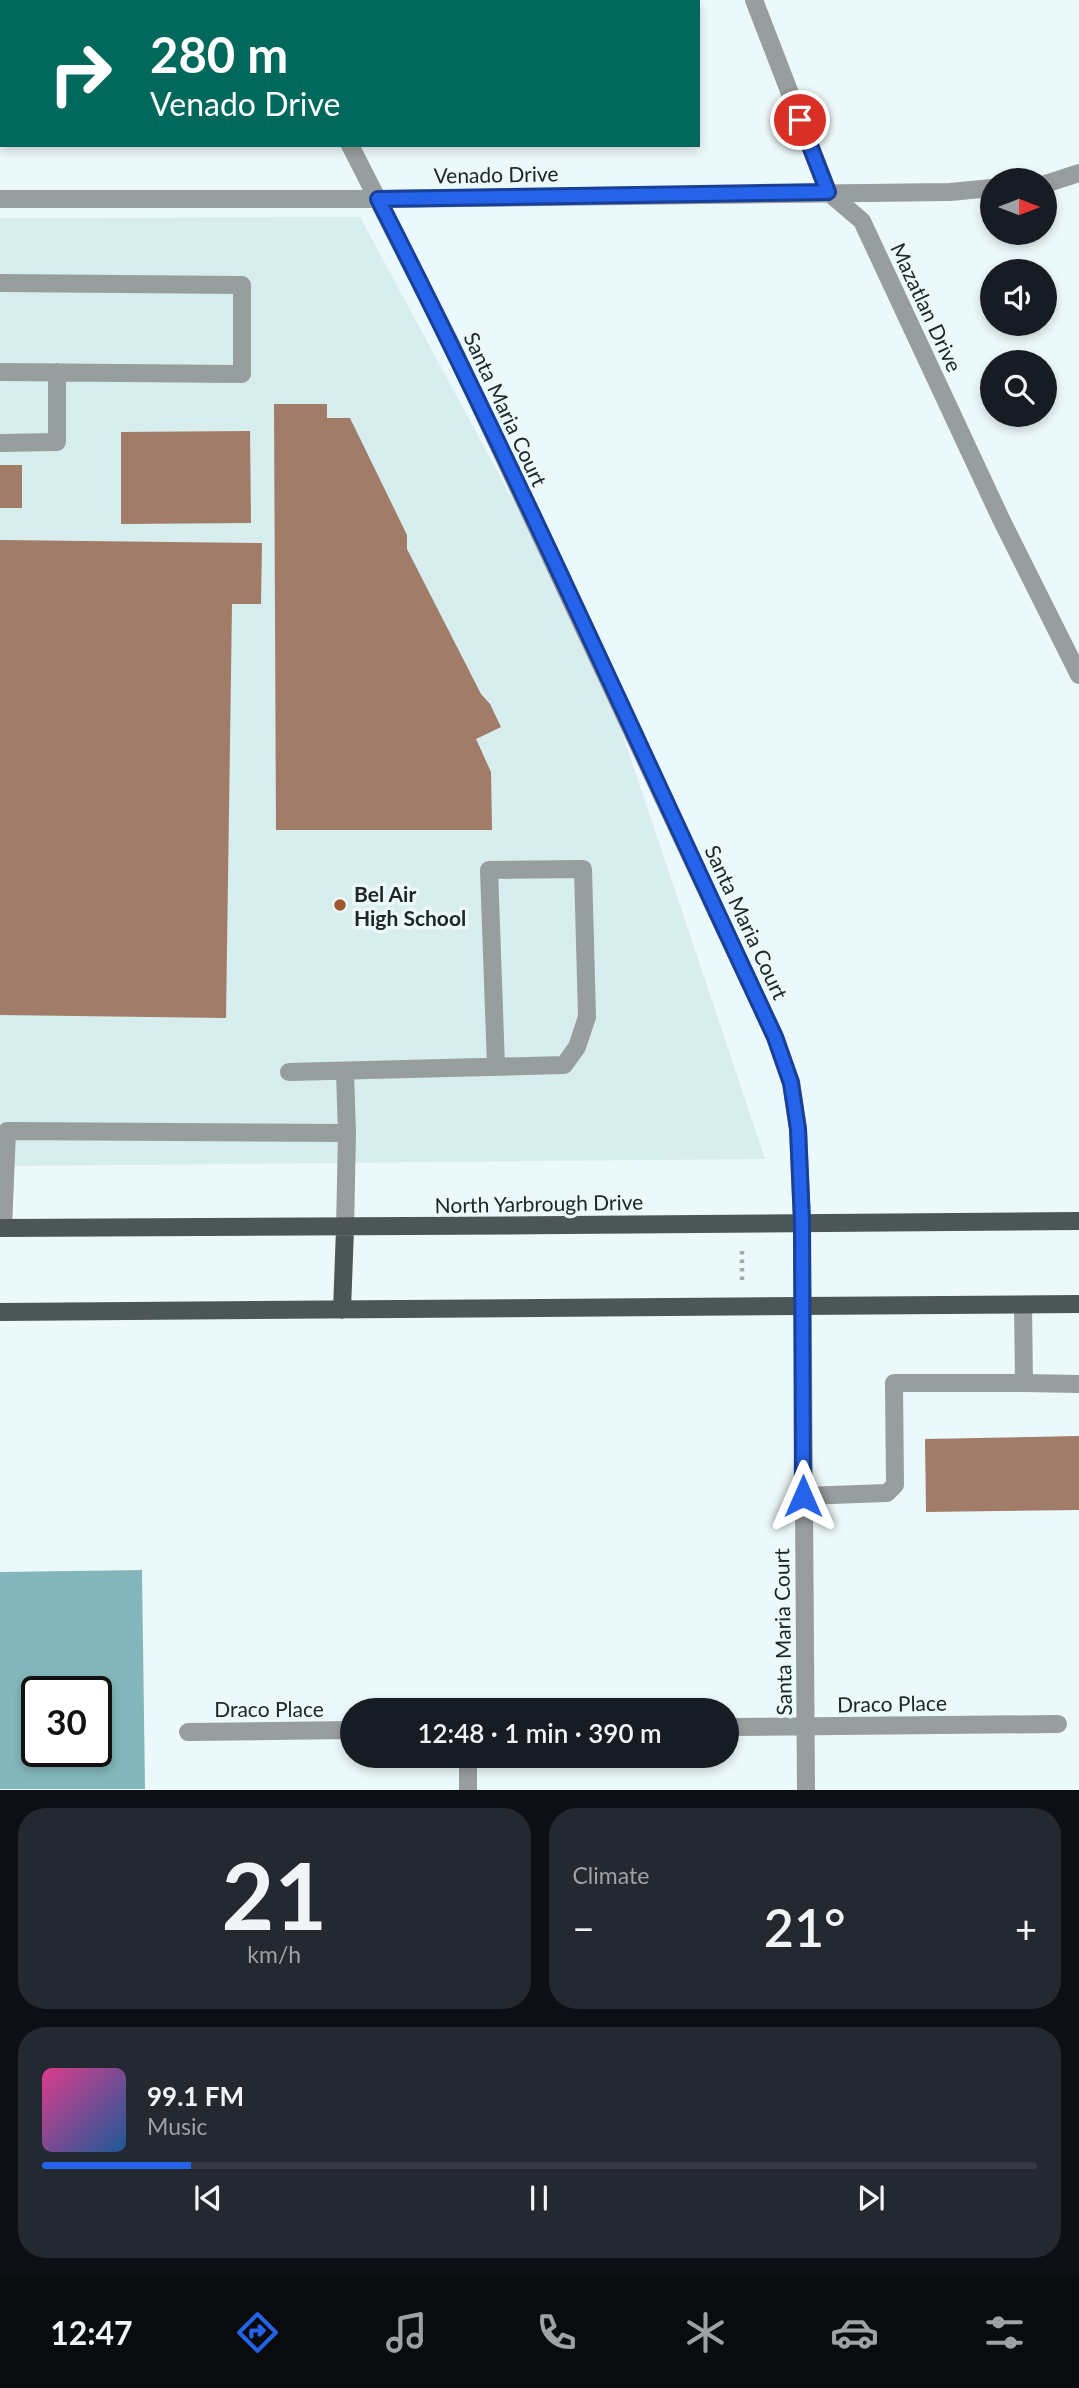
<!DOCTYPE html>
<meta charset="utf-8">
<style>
:root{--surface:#171b24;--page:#242831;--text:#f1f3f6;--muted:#9ea1a6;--line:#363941;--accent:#2563eb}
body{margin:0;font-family:Lato,sans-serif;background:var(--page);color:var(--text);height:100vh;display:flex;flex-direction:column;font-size:26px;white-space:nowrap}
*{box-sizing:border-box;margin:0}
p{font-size:23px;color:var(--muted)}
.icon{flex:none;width:38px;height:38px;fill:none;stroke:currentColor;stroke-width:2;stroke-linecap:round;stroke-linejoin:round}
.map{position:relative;height:1790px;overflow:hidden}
.drawer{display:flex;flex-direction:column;gap:18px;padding:18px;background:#0d0f14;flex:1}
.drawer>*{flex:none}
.hud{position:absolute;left:0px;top:0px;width:700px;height:147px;box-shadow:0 4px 10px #0003;background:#00695c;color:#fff;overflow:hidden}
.needle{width:46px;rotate:90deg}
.tools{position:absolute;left:980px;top:168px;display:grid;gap:14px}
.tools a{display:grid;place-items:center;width:77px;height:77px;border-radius:50%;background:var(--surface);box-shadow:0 4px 10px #0003;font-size:35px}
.speed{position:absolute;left:21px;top:1676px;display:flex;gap:14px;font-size:35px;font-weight:700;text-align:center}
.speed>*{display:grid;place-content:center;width:91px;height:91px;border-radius:50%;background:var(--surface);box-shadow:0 4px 10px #0003;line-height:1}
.speed .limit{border:4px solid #111;border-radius:10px;background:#fff;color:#111}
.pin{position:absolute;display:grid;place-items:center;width:60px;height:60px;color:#fff;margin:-30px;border:4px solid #fff;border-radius:50%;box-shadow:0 2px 7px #0007}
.me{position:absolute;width:77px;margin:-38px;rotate:0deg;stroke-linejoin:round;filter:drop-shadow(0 0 5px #0008)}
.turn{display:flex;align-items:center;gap:24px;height:147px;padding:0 35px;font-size:32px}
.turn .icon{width:91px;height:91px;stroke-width:2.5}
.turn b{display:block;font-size:49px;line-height:60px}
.big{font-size:52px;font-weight:600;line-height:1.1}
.drawer .widget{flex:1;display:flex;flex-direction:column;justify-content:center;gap:10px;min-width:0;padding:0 24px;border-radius:28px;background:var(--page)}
.drawer .dial{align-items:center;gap:0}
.dial b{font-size:91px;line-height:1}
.song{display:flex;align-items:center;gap:21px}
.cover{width:84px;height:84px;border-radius:10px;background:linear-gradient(135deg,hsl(330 70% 55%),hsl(210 70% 35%))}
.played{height:7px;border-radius:4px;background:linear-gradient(90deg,var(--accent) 15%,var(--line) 15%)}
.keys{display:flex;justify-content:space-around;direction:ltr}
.heat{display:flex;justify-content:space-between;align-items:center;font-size:38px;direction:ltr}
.drawer .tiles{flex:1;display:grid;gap:18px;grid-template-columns:1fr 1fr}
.widget:last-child{grid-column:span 2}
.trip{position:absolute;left:340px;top:1698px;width:399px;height:70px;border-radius:35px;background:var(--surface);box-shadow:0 4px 10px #0003;font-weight:600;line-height:70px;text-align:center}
.tab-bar{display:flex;height:112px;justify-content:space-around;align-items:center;background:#090b0e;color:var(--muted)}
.tab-bar .icon{width:49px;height:49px}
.tab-bar .current{color:var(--accent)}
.tab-bar b{font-size:32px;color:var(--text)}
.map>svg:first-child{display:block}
.built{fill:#d7edee}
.water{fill:#83b7bb;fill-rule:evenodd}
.building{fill:#a17c68}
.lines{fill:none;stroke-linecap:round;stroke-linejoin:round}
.path{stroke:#a1abab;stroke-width:4.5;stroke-dasharray:3.5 5;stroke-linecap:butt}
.minor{stroke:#989d9e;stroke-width:18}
.major{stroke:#4d5657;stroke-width:18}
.route-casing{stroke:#184099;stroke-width:18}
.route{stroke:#2563eb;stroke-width:12}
.poi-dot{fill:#9e582e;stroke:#ecf9fa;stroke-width:2.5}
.labels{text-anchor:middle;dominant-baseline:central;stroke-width:7;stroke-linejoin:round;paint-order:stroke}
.street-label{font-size:21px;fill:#202525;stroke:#ecf9fa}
.poi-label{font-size:21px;font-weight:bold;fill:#202525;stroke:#ecf9fa;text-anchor:start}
</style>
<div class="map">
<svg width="1079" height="1790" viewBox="0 0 1079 1790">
<rect width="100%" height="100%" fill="#ecf9fa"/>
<path class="built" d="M360,217L595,652L765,1159L0,1166V218Z"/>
<path class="water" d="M142,1570L145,1789H0V1572ZM37,1692H96V1752H37Z"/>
<path class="building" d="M274,404H327V418H350L407,535V549L481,694L490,704L501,727L476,739L491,772L492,830H276Z
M250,431L251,523L121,524V432Z
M0,465H22V508H0Z
M0,540L262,543L261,604H232L226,1018L0,1015Z
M1079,1436V1510L926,1512L925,1439Z"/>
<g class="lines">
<path class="path" d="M742,1280V1246"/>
<path class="minor" d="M301,0L302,2
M754,0L828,192L862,221L1001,519L1079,675
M350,145L451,344L775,1037L791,1082L798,1129L802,1222L806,1790
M1045,184L1079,173
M0,199H378L950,192L992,188
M0,283L242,285V374L0,372
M0,443L57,442V372
M289,1072L564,1065L577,1047L587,1017L583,869L489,870L496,1066
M345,1072L347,1133L345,1229
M3,1228L7,1131L347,1133
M1023,1305L1024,1383L1079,1384
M803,1496L887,1493L895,1485L894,1383H1024
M726,1727L1058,1724
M188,1732L352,1730
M468,1790V1755"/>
<path class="major" d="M0,1228C360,1229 719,1222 1079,1221
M342,1310L345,1229
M0,1312L1079,1304"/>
</g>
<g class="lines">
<g class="route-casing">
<path id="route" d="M800,120L828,192L378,199C518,474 644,757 775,1037L791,1083L798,1129L802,1222L803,1496"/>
</g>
<use href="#route" class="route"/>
</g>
<circle class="poi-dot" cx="340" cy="905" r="7"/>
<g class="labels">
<g class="street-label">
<text transform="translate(496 174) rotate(-1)">Venado Drive</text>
<text transform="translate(927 307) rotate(65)">Mazatlan Drive</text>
<text transform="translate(506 409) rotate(65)">Santa Maria Court</text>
<text transform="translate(747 922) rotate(65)">Santa Maria Court</text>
<text transform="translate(539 1203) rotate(-1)">North Yarbrough Drive</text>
<text transform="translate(782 1632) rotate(-91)">Santa Maria Court</text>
<text transform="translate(892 1703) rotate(-1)">Draco Place</text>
<text x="269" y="1708">Draco Place</text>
</g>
<g class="poi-label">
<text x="354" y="893">Bel Air<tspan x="354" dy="24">High School</tspan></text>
</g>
</g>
</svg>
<div class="tools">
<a><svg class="needle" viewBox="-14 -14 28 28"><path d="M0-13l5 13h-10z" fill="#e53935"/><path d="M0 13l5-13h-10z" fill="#9ea1a6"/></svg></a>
<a><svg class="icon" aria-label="sound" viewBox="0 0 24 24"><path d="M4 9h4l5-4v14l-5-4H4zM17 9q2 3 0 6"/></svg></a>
<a><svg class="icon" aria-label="search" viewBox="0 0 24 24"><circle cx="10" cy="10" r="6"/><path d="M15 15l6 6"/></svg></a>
</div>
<div class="speed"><div class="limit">30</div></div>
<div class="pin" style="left:800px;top:120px;background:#d93025"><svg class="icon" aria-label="arrive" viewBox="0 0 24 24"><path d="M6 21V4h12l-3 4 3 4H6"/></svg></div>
<svg class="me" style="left:803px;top:1496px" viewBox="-20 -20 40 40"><path d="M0-17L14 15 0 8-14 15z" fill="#2563eb" stroke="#fff" stroke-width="4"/></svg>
<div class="trip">12:48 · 1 min · 390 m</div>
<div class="hud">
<div class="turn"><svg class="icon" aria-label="right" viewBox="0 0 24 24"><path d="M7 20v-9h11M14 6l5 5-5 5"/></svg><div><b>280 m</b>Venado Drive</div></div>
</div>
</div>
<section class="drawer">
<div class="tiles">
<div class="widget dial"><b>21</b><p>km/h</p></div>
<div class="widget"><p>Climate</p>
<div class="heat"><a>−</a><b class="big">21°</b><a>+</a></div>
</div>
<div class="widget">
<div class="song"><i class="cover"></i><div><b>99.1 FM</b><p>Music</p></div></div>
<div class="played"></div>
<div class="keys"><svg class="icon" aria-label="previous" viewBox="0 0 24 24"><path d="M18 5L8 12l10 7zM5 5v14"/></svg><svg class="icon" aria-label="pause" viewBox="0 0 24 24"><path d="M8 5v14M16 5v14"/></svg><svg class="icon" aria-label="next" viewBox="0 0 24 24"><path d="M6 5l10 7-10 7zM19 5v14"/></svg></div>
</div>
</div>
</section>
<nav class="tab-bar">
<b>12:47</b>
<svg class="icon current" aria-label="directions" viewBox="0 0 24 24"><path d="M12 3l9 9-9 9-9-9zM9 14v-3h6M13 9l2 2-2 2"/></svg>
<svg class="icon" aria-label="music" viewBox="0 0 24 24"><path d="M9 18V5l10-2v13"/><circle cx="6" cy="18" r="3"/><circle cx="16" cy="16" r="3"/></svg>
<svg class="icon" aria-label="phone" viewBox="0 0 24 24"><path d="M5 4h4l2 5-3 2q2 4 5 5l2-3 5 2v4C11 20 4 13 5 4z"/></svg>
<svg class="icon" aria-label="climate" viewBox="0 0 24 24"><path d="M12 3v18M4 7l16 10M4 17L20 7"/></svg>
<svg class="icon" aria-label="car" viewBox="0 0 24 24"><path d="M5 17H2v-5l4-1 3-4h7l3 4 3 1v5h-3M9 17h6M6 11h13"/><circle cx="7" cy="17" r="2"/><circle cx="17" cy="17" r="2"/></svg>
<svg class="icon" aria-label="filters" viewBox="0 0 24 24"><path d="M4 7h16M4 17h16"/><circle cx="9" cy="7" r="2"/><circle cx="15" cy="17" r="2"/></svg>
</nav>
